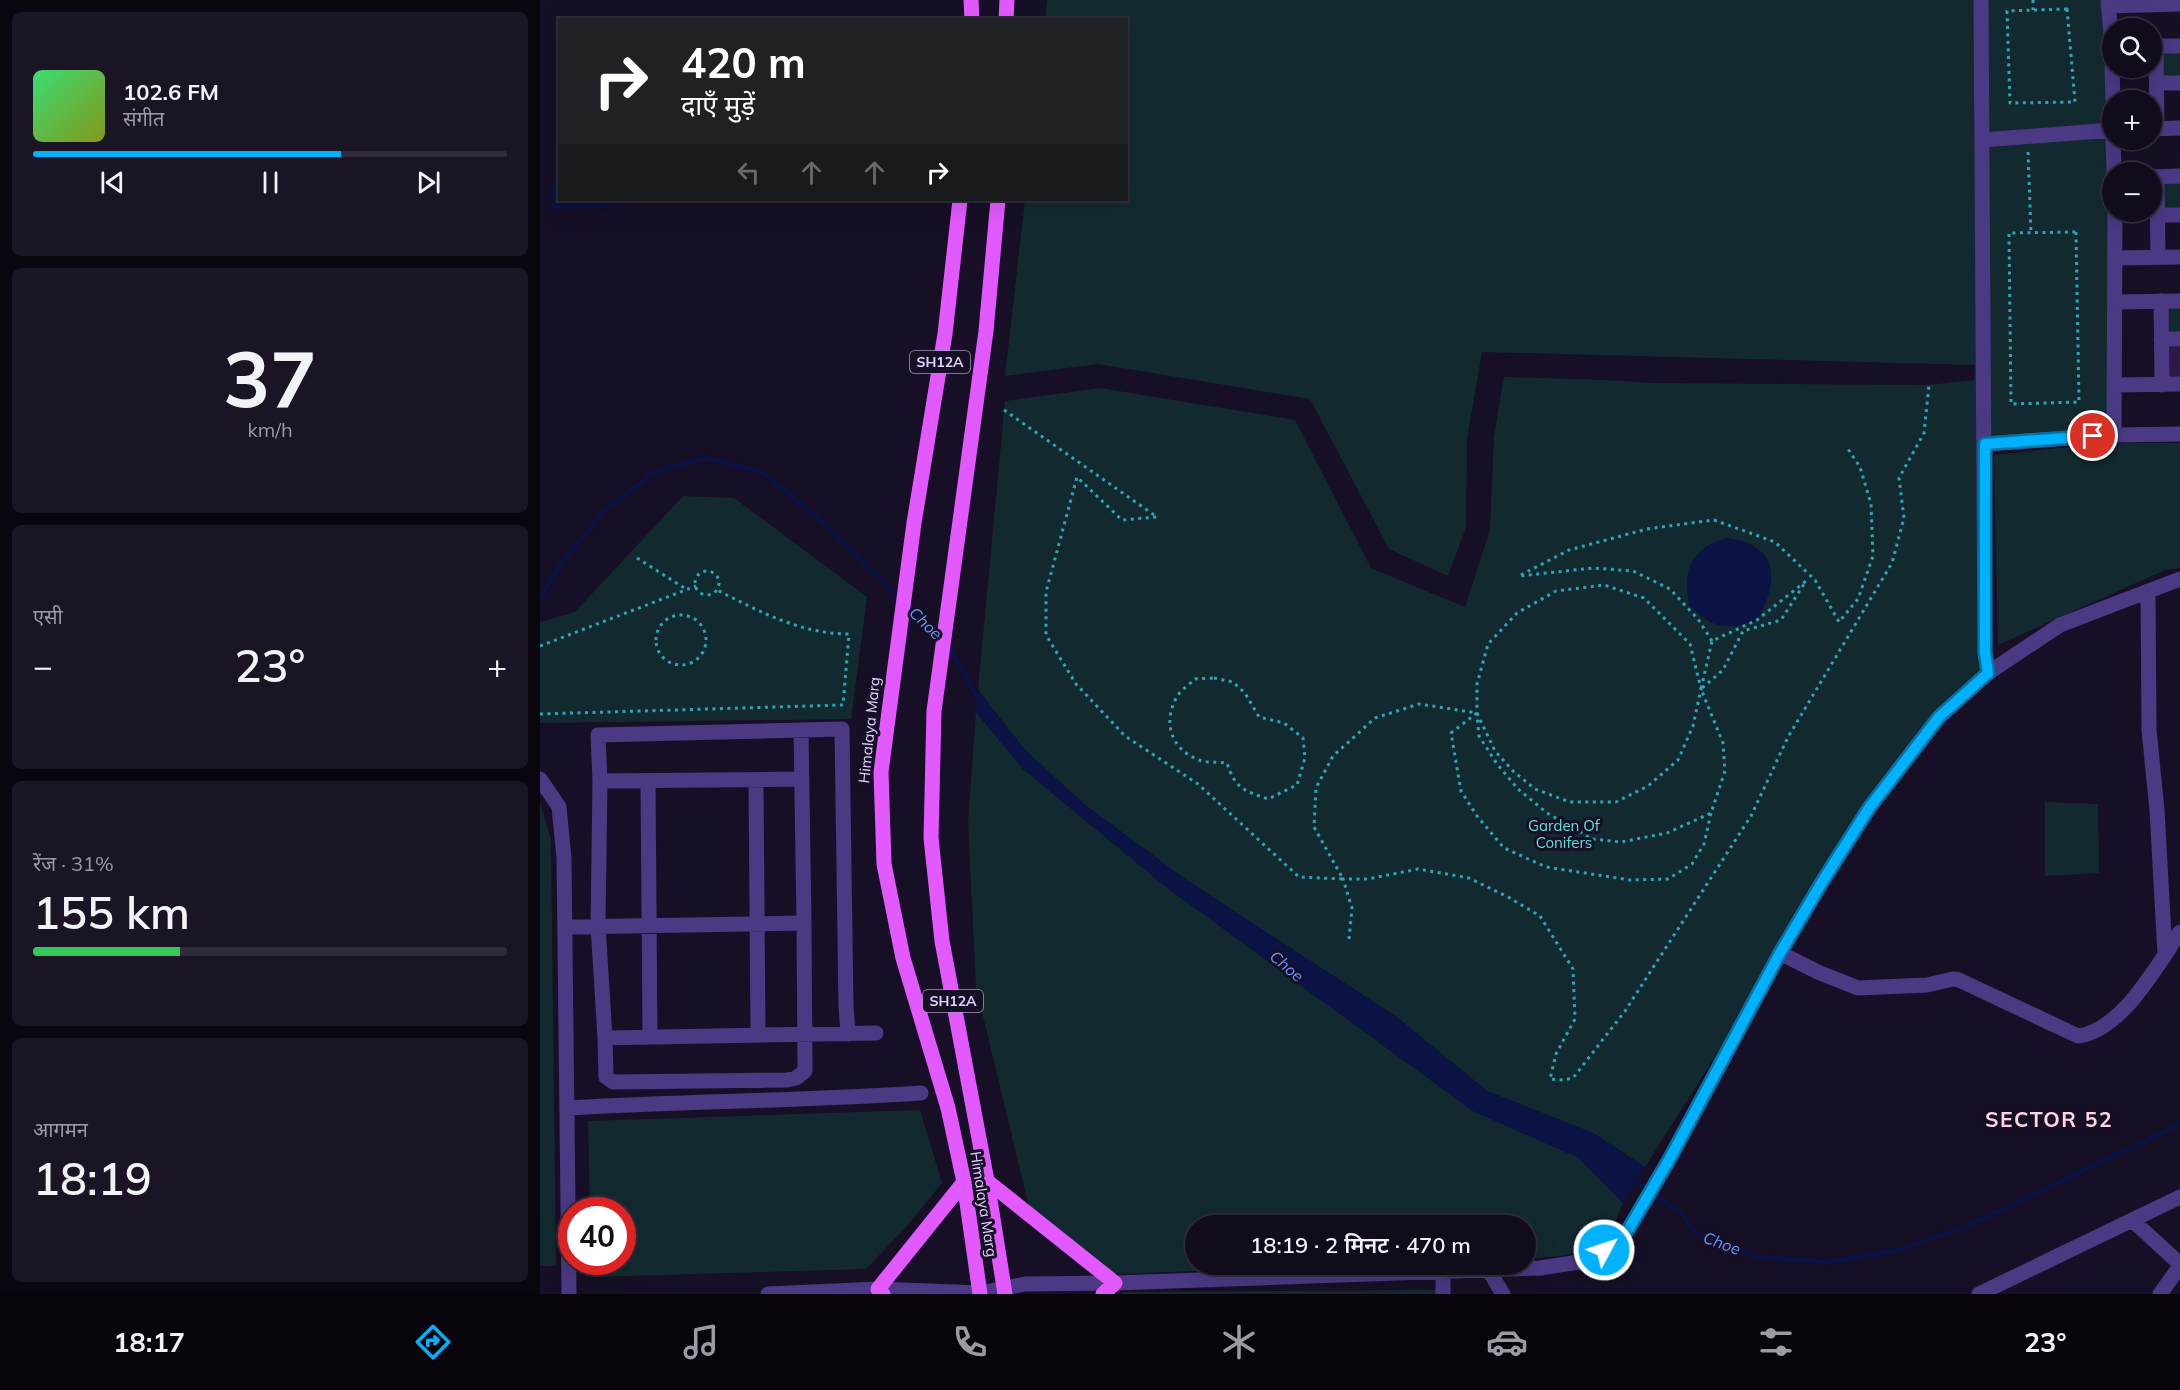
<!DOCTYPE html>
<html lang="hi">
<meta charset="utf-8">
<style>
:root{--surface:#110b1c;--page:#1a1425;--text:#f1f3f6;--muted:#9c9ba3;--line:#302b3b;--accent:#00b2fe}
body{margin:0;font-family:Mulish,"Noto Sans Devanagari",sans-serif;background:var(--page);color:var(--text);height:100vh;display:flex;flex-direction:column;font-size:22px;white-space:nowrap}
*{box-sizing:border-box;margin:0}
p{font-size:20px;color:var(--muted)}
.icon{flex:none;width:33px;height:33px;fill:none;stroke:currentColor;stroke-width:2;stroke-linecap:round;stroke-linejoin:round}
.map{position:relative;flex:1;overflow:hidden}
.panel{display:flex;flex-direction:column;gap:12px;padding:12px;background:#09060f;width:540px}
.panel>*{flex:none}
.hud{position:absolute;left:18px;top:18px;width:570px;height:183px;border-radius:0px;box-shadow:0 6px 24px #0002,0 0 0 2px var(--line);background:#202124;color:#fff;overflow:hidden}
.fabs{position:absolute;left:1562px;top:18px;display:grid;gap:12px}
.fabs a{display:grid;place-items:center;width:60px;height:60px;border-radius:50%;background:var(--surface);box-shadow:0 6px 24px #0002,0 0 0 2px var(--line);font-size:30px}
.speed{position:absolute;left:18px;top:1197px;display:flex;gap:12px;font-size:30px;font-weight:700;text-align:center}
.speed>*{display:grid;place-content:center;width:78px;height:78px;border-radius:50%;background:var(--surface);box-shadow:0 6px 24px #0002,0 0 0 2px var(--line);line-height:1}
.speed .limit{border:9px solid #d22;background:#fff;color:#111}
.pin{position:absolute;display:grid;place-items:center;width:51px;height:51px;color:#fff;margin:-26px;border:3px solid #fff;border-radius:50%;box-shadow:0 2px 6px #0007}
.me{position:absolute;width:66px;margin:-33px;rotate:50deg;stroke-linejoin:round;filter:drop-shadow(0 0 4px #0008)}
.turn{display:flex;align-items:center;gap:21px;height:126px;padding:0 24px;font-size:27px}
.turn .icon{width:78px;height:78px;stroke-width:2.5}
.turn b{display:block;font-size:42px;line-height:51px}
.lanes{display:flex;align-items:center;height:57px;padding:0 24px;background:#0003;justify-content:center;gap:30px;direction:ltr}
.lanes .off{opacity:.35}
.big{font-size:45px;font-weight:600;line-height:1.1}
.panel .tile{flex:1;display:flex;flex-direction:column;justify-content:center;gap:9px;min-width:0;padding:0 21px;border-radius:9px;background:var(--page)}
.panel .dial{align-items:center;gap:0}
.dial b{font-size:78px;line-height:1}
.song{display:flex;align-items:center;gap:18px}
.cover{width:72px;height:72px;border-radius:9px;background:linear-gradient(135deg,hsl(140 70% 55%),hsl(70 70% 35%))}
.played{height:6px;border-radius:3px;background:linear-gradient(90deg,var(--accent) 65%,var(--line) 65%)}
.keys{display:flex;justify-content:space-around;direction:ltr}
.heat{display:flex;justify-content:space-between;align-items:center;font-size:33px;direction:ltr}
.charge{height:9px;border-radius:4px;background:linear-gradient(90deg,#34c759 31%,var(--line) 0)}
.trip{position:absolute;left:645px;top:1215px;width:351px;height:60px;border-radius:30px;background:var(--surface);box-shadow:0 6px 24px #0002,0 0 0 2px var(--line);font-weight:600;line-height:60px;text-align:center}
.tabs{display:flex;height:96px;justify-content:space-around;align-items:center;background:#07040b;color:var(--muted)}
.tabs .icon{width:42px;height:42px}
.tabs .on{color:var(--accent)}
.tabs b{font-size:27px;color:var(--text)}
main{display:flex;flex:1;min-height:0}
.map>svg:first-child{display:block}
.green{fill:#122a2f}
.water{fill:#0a1343}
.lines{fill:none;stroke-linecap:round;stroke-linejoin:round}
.stream{stroke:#0a1343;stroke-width:4.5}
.building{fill:#2c1a46}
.path{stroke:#2ea5b7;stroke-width:3;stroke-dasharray:3 4.5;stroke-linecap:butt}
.minor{stroke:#4b3984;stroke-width:15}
.major{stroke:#e25aff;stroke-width:15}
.route-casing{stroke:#0074a5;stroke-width:15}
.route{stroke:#00b2fe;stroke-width:10}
.labels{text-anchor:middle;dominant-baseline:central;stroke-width:6;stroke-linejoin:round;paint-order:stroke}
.shield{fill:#170f25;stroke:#a498be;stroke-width:1.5}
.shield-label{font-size:14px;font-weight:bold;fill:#e0d3ff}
.street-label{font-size:15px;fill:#e0d3ff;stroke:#170f25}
.park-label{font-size:15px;fill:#5de0d9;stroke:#170f25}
.water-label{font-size:16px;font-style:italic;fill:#6197ff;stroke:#170f25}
.district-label{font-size:21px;font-weight:bold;letter-spacing:1.5px;fill:#ffd5e7;stroke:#170f25}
</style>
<main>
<section class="panel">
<div class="tile">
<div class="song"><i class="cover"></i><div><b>102.6 FM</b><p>संगीत</p></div></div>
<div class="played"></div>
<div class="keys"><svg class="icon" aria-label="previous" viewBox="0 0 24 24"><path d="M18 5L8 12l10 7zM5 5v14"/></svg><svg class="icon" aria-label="pause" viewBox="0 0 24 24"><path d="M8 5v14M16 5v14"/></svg><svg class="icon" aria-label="next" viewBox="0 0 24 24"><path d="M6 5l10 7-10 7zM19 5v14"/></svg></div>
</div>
<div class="tile dial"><b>37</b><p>km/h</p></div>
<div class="tile"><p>एसी</p>
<div class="heat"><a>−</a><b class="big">23°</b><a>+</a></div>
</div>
<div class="tile"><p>रेंज · 31%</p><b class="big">155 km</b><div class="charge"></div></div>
<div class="tile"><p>आगमन</p><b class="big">18:19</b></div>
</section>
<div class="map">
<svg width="1640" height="1294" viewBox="0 0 1640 1294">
<rect width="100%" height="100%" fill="#170f25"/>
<path class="green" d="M507,0H1565L1571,436L1436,439L1440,676L1376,736L1241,953L1105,1167L1053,1133L947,1091L858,1018L645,879L544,804L485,750L438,690L465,401L560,388L755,420L831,568L925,607L950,530L954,437L964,377L1065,380L1111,383L1389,385L1434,380L1435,365L942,352L927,439L926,527L908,576L849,549L770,399L558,364L465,376L485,200H586V20L505,19Z
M1621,50H1640V79H1621Z
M1623,181H1640V210H1623Z
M1626,306H1640V335H1627Z
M1566,443H1640V568L1625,570L1458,645L1454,455Z
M143,496L194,498L327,597L311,719L0,723V622L35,612Z
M436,712L483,769L626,887L933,1111L1039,1158L1083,1203C1079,1212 1076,1221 1072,1229C1056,1257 1013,1257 986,1258V1226H656V1264L820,1265L574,1274L492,1219L436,987L428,822Z
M1505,802L1558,804L1559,873L1505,876Z
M0,803L11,840L16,1266H0Z
M380,1110L402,1183L366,1227L326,1269L52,1277V1262H82V1210H50L48,1121Z
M896,1290V1294H580L582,1292Z"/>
<path class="water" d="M19,185L20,200H70V208L12,209V186Z
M1187,538C1239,544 1240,582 1217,620C1186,631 1173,629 1149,605C1143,569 1150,548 1187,538Z
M438,690L485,750L544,804L645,879L858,1018L947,1091L1053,1133L1105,1167L1083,1203L1039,1158L933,1111L626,887L483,769L436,712Z"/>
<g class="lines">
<path class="stream" d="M0,600L18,567L65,510L112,474L164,458L222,472L277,517L361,599
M367,604L401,638
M407,644L440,702
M1091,1178L1141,1213L1155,1233L1218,1257L1290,1262L1358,1250L1432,1224L1640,1124"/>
</g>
<path class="building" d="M1626,347H1640V378H1626Z"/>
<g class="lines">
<path class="path" d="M1493,0V10
M1527,9L1535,102L1470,103L1467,11Z
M1488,152L1491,233
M1536,232L1539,402L1471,404L1469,233Z
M464,410L617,517L582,520L537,477L506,592V635L536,684L585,736L658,784L759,877L803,879L774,827L776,788L793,756L835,718L879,704L937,713
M97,558L146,589
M155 583a12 12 0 1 1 24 0a12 12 0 1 1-24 0Z
M116 640a25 25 0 1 1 50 0a25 25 0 1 1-50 0Z
M1172,641L1158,619L1130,589L1093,571L1053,568L979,576L1029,550L1107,529L1174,520L1235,542L1275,580L1299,622L1318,599L1333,556L1331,504L1320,467L1308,449
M0,646L156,586
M674,678L693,682L705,693L719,717L744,723L763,738L765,758L757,785L728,799C704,791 695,788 687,763C678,762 667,763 659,760C630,749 622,721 638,695C642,689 650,684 655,679Z
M937,713L955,751L973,771L995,789L1030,802H1076L1108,786L1138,760L1153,726L1161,689L1150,644L1104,598L1064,585L1016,591L977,613L948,644L937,684V713L939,736L957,764L978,789L1007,813L1052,839L1081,842L1127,833L1171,813L1185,771L1183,743L1161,689L1172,641L1217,620L1266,581L1241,620L1203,631L1183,670L1161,689
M937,713L911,733L921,791L937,816L964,848L1006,867L1090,880L1128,879L1152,864L1164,844L1171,813
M0,714L303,705L309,634C260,634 219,611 177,590
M809,939L812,908L803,879H828L878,869L929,878L968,897L1000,916L1033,969L1035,1019L1016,1054L1010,1079L1023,1080L1033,1078L1085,1011L1211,816L1248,737L1352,563L1364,518L1359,478L1384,433L1389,385"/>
<path class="minor" d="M1441,0L1445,653L1448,673
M1568,0L1572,46
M1568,6L1640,4
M1611,46H1640
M1616,46L1617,128
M1572,68L1573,100
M1617,83H1640
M1611,129L1640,128
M1442,140L1572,130
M1573,140L1574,172
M1611,177L1640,176
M1617,177L1618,257
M1618,215H1640
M1576,258L1640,257
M1621,301L1622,385
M1575,302L1640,301
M1621,339H1640
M1575,385L1640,384
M1574,435L1575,212
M1445,444L1574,435L1640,434
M1608,591L1609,730L1617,810L1625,954
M261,730L264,923
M0,779L19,807L24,858L29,1294
M216,780L218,1035
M60,781L262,779
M108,781L110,1037
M26,927L264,923L265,1071L256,1078L247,1080L73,1082L66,1077L65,1038
M1240,953L1280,973L1318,988L1387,985L1413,979L1419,980L1538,1036C1581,1031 1617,966 1640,932
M308,1034L306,1006L302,729L58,735L60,781L58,925L65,1038C155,1036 245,1035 336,1033
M28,1108C146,1101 263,1101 381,1093
M1592,1220L1640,1264
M948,1269L963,1294
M228,1294L338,1289L440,1293L485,1284L575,1283L1000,1268L1039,1262L1064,1250L1088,1230L1130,1158L1240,953L1282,882L1329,808L1399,717L1448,673L1520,625L1640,579
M903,1294V1270
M1439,1294L1640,1197
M1620,1294L1640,1266"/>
<path class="major" d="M431,0L432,20
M466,20L467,0
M420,200L405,334L374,523L341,772L344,864L363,958L408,1108L424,1182L440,1294
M458,200L446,331L394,711L391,838L402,941L447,1181L465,1294
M447,1181L575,1283L563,1294
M343,1294L338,1289L424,1182"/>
</g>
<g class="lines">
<g class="route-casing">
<path id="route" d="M1064,1250L1088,1230L1130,1158L1240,953L1282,882L1329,808L1399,717L1448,673L1445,653V444L1553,436"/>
</g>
<use href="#route" class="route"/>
</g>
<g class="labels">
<g class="shield">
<rect x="370" y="351" width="60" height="22" rx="4.5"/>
<rect x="383" y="990" width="60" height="22" rx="4.5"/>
</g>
<g class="shield-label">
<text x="400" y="362">SH12A</text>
<text x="413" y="1001">SH12A</text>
</g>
<g class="street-label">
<text transform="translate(329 730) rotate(-84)">Himalaya Marg</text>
<text transform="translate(444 1204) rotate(81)">Himalaya Marg</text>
</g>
<g class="park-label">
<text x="1024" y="825">Garden Of<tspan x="1024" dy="17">Conifers</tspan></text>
</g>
<g class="water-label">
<text transform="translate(386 623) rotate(44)">Choe</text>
<text transform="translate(747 966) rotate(40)">Choe</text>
<text transform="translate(1182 1243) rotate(20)">Choe</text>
</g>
<g class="district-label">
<text x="1509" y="1119">SECTOR 52</text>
</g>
</g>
</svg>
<div class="fabs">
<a><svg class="icon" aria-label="search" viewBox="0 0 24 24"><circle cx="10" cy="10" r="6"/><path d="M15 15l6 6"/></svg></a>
<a>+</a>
<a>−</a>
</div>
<div class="speed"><div class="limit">40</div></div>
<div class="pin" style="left:1553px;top:436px;background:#d93025"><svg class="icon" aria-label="arrive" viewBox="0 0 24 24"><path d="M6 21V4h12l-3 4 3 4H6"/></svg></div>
<svg class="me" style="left:1064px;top:1250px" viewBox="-20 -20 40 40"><circle r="17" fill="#00b2fe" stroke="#fff" stroke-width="3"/><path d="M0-11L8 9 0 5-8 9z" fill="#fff"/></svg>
<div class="trip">18:19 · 2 मिनट · 470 m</div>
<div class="hud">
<div class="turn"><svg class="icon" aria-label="right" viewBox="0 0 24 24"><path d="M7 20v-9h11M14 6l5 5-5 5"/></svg><div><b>420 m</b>दाएँ मुड़ें</div></div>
<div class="lanes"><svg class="icon off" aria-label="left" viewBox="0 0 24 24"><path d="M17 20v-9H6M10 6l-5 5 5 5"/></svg><svg class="icon off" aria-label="ahead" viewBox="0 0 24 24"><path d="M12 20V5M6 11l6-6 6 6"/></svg><svg class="icon off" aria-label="ahead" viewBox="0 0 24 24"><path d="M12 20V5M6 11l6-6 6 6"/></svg><svg class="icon" aria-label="right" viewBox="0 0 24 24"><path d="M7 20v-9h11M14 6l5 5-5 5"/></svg></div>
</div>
</div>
</main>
<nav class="tabs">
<b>18:17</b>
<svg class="icon on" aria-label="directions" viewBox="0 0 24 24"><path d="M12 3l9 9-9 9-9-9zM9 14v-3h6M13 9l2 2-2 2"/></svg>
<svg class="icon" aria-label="music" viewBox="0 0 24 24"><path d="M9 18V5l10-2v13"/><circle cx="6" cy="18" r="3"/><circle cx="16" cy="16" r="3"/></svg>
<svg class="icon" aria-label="phone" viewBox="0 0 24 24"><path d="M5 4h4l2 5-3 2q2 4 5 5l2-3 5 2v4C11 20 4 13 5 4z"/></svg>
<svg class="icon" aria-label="climate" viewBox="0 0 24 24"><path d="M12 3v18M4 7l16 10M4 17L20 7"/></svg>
<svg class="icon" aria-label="car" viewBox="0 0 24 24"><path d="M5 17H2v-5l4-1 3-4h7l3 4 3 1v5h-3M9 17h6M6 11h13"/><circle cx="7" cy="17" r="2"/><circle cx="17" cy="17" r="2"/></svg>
<svg class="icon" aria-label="filters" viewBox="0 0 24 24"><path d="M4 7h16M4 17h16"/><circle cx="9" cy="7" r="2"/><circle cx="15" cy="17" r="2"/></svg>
<b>23°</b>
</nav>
